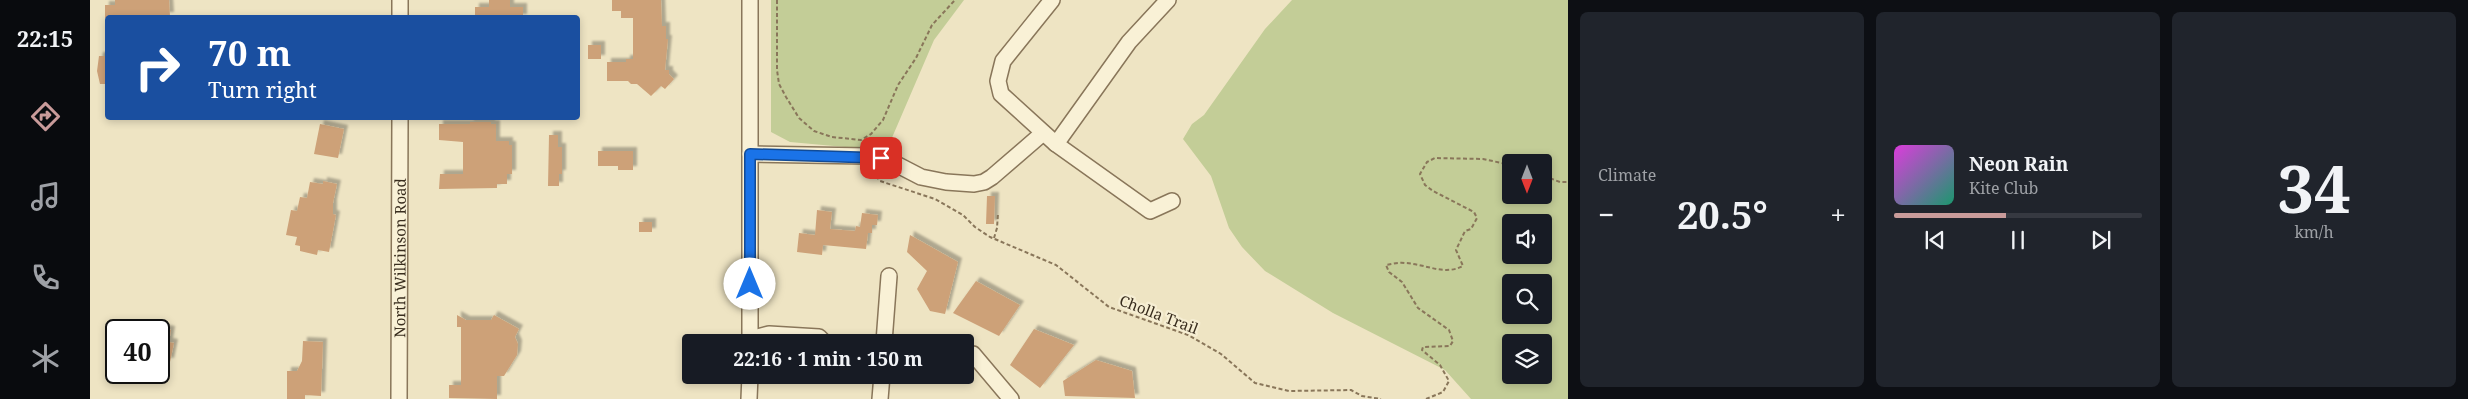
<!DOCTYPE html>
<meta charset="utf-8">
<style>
:root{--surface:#171b24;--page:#20242c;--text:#f1f3f6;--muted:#9ea1a6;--line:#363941;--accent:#c99b9a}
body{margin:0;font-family:"Noto Serif",serif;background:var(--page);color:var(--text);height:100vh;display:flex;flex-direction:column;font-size:19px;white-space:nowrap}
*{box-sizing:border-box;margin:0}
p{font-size:16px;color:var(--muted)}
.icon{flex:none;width:28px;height:28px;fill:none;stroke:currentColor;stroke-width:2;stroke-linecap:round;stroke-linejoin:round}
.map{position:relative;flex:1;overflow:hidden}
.sheet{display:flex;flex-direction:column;gap:12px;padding:12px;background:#0d0f14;width:900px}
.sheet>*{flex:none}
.banner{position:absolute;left:15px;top:15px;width:475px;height:105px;border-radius:5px;box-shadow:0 2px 8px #0003;background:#1a4fa0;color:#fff;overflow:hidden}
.needle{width:32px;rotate:180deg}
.tools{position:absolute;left:1412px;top:154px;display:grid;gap:10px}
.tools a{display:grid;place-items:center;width:50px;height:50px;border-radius:5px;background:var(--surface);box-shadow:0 2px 8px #0003;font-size:25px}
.speed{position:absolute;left:15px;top:319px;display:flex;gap:10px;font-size:25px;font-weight:700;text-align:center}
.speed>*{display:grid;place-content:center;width:65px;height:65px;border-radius:50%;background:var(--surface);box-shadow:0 2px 8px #0003;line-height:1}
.speed .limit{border:2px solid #111;border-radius:8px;background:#fff;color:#111}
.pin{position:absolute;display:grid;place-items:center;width:42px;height:42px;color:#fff;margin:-21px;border-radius:10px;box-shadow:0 2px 8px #0006}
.me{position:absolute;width:55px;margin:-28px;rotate:0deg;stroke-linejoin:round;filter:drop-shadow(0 0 4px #0008)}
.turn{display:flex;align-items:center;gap:18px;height:105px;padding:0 20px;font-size:22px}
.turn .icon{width:65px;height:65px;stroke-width:2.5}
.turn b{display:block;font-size:35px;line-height:42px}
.big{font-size:38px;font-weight:700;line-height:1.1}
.sheet .card{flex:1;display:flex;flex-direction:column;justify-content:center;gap:8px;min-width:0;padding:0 18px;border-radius:8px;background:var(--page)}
.sheet .dial{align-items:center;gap:0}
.dial b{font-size:65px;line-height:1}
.song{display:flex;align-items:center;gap:15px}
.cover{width:60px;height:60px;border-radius:8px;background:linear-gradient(135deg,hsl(300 70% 55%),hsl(160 70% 35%))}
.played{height:5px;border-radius:2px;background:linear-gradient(90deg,var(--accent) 45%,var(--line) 45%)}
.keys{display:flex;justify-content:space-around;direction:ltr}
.heat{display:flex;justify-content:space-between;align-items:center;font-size:28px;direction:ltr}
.sheet .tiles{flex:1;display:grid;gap:12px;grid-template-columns:repeat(3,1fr)}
.trip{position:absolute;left:592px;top:334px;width:292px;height:50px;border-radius:5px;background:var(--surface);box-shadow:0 2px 8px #0003;font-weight:700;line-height:50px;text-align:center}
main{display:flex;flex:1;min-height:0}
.tab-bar{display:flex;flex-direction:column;width:90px;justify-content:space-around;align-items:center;background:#090b0e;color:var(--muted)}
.tab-bar .icon{width:35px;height:35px}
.tab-bar .on{color:var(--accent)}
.tab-bar b{font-size:22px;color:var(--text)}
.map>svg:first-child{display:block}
.green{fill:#c3cd97;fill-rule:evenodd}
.building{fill:#cda178;filter:url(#shadow)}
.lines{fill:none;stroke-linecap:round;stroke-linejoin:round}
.minor-casing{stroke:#89765a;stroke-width:18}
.path{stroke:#89765a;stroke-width:2;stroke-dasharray:4 2.5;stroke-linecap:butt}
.minor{stroke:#f9f1d6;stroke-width:15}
.route-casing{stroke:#114b97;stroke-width:12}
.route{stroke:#1a73e8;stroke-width:9}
.labels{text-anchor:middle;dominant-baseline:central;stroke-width:4.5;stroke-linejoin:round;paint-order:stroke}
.street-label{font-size:15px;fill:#392d1e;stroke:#f6eed3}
</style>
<main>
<nav class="tab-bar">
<b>22:15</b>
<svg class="icon on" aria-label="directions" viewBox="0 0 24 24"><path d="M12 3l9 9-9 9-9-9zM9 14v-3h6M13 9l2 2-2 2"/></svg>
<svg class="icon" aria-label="music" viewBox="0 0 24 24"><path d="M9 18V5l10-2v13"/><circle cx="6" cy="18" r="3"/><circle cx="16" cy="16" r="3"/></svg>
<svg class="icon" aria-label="phone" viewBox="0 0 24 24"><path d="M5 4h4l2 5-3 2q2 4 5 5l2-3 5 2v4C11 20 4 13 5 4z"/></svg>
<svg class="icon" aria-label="climate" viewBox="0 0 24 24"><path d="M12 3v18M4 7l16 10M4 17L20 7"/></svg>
</nav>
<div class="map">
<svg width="1478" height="399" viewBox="0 0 1478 399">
<defs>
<filter id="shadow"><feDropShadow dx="4" dy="-4" stdDeviation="1" flood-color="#0004"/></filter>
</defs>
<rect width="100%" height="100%" fill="#eee4c3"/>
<path class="green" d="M681,0H874L844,40L801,140L777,149L700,142L681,132Z
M1202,0H1478V399H1381L1355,370L1243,313L1175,271L1152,247L1139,228L1121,176L1093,139L1102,124L1114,115L1175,29ZM1421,162H1454V195H1421ZM1421,222H1454V255H1421ZM1421,282H1454V315H1421ZM1421,342H1454V375H1421Z"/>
<path class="building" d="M25,0H79L80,16L15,18V5H25Z
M399,0H420V7H433V18H385V7H399Z
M522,0H571L572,26H576V39H578L575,70H579V74L584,79L575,89L571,86L561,96L547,84H541L538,81H517V62H536V59H543V18H531V11H522Z
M498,45H511V59H498Z
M9,56H18V84H10L7,71Z
M380,122H401V124H406V141H419V145H422V174H417V184H407V188L349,189L350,174H373V142L349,140V124H380Z
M230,124L254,129L248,158L224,154Z
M459,135H468V147H472V174H469V186H458Z
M508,151H543V170H528V166H508Z
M233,181L247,184L243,203V214L246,215L239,252L228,250L227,255L210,251V246L205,245L207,237L196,235L201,210L207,211L210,197L217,198L220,182L233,184Z
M897,196H905L904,224H896Z
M727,210L742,212L740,229L765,231L766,226L770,227L772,213L788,215L787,225H782V233H778L776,249L733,245L732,255L707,252L709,233L725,235Z
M549,222H562V232H549Z
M820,235L868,262L855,314L840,311L827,289L837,271L817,252Z
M886,281L930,305L909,336L863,313Z
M367,315L376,320H401L404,315L429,329L425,337L428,344L427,355L414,376H407V399L359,398V385H371V327H367Z
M69,328L81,330L79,342L84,343L80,362L69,360Z
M944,329L984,345L950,388L920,365Z
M213,341L233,342L231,396L215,395V399H197V371H207L212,361Z
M1006,360L1042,371L1045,398L975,396L973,381Z"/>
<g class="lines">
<g class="minor-casing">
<g id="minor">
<path d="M660,0V342"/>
<path d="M962,0L913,61L908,81L911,94L966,144L1060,211L1082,201"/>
<path d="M310,18V0"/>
<path d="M966,144L1039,42L1078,0"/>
<path d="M660,154L778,156L802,162L831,177L856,182L884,184L894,182L902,177L953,133"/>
<path d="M660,339L679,334L729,337L734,342"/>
<path d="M794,342L799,276"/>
<path d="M876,354H883L921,399"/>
<path id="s1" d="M309,399L310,118"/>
<path d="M659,399L660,375"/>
<path d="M790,399L792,375"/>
</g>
</g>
<path class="path" d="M687,0V70L689,84L696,97L709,118L724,131L742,137L771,140L781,134L793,120L808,85L826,58L842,25L865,0
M782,171L790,181L845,199L873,215L885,227L900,237L966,265L1019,307L1098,335L1131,354L1165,383L1199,391L1261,390L1272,396L1291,399
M1454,176L1470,182H1478
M904,238L907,228L908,213
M1336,399L1353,392L1359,381L1350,365L1332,350L1333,347L1360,346L1363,341L1359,330L1328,308L1312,282L1299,272L1296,265C1302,264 1309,262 1315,263C1336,264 1354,276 1373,266L1366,250L1375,231L1381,229L1387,218L1384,212L1343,191L1335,185L1330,174L1337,162L1345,158L1393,159L1421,165"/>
<use href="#minor" class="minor"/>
</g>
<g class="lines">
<g class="route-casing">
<path id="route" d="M660,284V154L791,158"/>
</g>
<use href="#route" class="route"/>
</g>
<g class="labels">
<g class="street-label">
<text stroke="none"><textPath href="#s1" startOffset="141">North Wilkinson Road</textPath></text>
<text transform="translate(1069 314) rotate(21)">Cholla Trail</text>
</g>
</g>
</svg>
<div class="tools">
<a><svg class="needle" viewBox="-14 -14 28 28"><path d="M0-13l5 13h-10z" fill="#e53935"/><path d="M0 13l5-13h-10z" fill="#9ea1a6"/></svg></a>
<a><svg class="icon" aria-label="sound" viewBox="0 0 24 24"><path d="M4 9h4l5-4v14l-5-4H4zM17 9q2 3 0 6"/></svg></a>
<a><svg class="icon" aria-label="search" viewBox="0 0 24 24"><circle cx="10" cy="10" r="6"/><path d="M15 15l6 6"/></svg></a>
<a><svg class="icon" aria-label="layers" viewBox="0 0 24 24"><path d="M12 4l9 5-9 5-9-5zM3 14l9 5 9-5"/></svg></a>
</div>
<div class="speed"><div class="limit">40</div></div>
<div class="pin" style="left:791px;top:158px;background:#d93025"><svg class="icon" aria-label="arrive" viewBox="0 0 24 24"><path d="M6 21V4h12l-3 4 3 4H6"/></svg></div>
<svg class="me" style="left:660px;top:284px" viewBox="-20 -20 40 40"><circle r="19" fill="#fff"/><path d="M0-13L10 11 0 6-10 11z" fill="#1a73e8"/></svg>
<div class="trip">22:16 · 1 min · 150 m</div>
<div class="banner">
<div class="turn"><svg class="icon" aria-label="right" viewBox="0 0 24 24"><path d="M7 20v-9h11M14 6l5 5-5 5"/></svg><div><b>70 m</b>Turn right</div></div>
</div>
</div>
<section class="sheet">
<div class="tiles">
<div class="card"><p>Climate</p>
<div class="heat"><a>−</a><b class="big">20.5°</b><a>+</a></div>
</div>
<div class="card">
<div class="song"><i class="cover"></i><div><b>Neon Rain</b><p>Kite Club</p></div></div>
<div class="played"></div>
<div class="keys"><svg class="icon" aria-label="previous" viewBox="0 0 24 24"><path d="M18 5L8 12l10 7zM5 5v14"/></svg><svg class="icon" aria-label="pause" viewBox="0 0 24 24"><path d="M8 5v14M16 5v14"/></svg><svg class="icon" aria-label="next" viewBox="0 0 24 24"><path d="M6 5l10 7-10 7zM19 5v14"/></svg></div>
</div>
<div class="card dial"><b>34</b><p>km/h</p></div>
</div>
</section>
</main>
